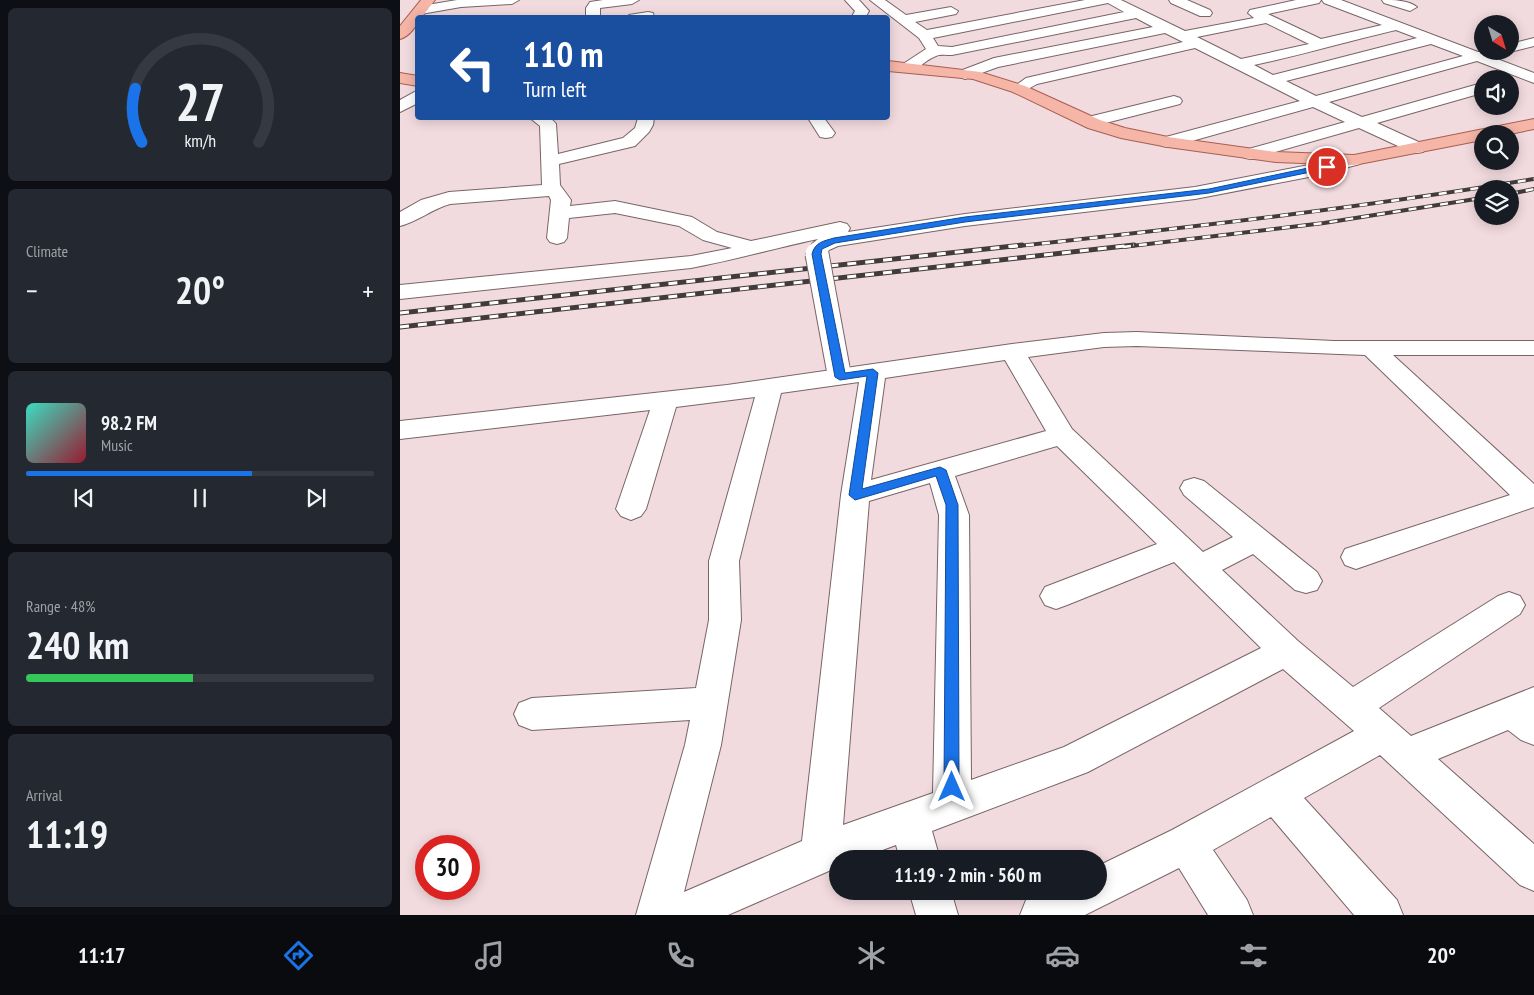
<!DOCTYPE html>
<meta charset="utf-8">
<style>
:root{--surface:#171b24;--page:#242831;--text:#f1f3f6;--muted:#9ea1a6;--line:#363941;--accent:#1a73e8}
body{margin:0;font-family:"PT Sans Narrow",sans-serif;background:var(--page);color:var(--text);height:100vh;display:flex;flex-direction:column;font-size:19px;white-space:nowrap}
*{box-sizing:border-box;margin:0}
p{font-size:16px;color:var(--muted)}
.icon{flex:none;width:28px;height:28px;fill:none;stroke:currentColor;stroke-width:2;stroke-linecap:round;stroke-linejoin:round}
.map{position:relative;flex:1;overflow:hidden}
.panel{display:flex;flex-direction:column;gap:8px;padding:8px;background:#0d0f14;width:400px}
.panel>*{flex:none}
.top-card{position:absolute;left:15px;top:15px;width:475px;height:105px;border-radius:5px;box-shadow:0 2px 12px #0003;background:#1a4fa0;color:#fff;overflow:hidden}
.needle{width:32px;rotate:142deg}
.controls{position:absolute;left:1074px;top:15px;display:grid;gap:10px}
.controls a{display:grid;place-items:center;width:45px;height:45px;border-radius:50%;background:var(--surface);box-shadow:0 2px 12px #0003;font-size:25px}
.speed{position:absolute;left:15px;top:835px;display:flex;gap:10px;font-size:25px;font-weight:700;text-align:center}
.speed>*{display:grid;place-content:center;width:65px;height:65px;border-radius:50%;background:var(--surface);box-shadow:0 2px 12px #0003;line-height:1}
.speed .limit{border:8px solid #d22;background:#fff;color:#111}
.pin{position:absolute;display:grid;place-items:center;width:42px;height:42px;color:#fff;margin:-21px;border:2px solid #fff;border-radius:50%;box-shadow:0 1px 5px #0007}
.me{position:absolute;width:55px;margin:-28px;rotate:0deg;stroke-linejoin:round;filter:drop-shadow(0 0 4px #0008)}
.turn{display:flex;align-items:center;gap:18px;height:105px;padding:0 25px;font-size:22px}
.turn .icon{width:65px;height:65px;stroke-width:2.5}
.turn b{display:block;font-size:35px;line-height:42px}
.big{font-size:38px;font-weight:700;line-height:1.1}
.panel .widget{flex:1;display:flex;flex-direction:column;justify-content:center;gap:8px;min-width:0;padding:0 18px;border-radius:8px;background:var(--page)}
.panel .dial{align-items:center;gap:0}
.dial svg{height:130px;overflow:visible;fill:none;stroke:var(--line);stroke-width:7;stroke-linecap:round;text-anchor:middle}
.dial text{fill:var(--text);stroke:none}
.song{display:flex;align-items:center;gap:15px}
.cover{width:60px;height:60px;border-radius:8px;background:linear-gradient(135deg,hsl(170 70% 55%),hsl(350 70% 35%))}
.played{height:5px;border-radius:2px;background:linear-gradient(90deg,var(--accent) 65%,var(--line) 65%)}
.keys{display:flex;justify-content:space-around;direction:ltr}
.heat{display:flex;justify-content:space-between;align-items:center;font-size:28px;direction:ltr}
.charge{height:8px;border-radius:4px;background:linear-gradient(90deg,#34c759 48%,var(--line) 0)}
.trip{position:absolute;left:429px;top:850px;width:278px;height:50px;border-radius:25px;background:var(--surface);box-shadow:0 2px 12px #0003;font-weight:700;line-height:50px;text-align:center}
.dock{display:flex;height:80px;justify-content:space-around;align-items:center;background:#090b0e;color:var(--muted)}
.dock .icon{width:35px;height:35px}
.dock .on{color:var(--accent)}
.dock b{font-size:22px;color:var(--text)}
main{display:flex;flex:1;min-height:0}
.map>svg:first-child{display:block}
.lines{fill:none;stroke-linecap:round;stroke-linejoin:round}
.minor-casing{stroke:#786567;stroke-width:2}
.major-casing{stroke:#a75f51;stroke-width:2}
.minor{fill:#fff;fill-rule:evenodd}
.major{fill:#f5b5a7;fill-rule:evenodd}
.rail-far1-casing{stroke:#433a3b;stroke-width:4}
.rail-casing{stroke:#433a3b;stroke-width:5}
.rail-far1{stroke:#fff;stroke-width:2.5;stroke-dasharray:8;stroke-linecap:butt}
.rail{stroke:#fff;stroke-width:3;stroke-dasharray:9;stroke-linecap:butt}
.minor-bridge-casing{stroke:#786567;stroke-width:25;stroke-linecap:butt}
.minor-bridge{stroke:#fff;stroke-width:23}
.route{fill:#1a73e8;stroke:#114b97}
</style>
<main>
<section class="panel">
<div class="widget dial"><svg viewBox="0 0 100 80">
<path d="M14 69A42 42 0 1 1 86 69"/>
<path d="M14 69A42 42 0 0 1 10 36" stroke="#1a73e8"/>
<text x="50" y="56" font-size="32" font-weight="700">27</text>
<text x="50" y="72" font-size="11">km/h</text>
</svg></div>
<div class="widget"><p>Climate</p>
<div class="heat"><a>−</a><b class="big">20°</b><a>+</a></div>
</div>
<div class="widget">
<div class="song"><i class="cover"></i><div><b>98.2 FM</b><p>Music</p></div></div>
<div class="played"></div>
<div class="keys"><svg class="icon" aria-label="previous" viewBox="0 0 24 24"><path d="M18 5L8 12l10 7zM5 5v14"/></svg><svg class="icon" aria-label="pause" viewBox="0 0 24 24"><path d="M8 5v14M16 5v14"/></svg><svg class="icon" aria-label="next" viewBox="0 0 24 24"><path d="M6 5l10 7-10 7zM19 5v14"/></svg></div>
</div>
<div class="widget"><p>Range · 48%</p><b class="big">240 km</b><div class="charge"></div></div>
<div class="widget"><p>Arrival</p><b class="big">11:19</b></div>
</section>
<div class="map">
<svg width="1134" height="915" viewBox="0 0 1134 915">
<rect width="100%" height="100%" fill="#f2dbde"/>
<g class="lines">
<g class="minor-casing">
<path id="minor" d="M57,0H119L112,4L61,7L21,14L14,10L21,6Z
M203,0H239L232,4L200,8V18H186V8L190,2Z
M445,0H459L469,11L465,18H451L455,11Z
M470,0H485L506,15L551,7L558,11L556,14L515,22L527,30L685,0H721L785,31L854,18L848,13L850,10L896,0H921L919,3L868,14L921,39L982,25L924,3L922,0H941L1078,52L1104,51L1102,54L1092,57L1134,73V83L1077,61L929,102L962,117L1082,83V93L977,123L1023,144L1026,148L1023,152L1017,153L1011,152L959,128L851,159L845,158L842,154L845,150L945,122L913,107L774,146L768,147L762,146L759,142L762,138L900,101L795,48L637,84L619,94L613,92L611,89L626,78L783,42L765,33L598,67L565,79L560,77L557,74L560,71L594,58L753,27L736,18L552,55C547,55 540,54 536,56C524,60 516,74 503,70L500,67L503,64L526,49L519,38ZM708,3L724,12L552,47L538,46L533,38ZM866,23L909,44L841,59L797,37ZM996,30L1017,38L873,75L854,65C902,55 948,41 996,30ZM1031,44L1063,56L916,96L886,81Z
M769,0H787L810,10L812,13L810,16H800L771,3Z
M982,0C994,0 1008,0 1017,7L1010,11L984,3Z
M248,12L253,13L254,18H228L229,15Z
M1134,38V46L1110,52L1105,51H1110V44Z
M18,90V103L0,112V100Z
M774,96L780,98L782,101L780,104L690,127L684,126L682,122L684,118Z
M130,118C139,117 150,115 156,124L158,154L223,138L235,128L238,118H254L253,125L249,132L235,146L159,164L160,185L171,200L170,206L215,201L292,217L317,232L351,241L440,222L447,224L450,228L448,232L565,214L795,187L914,164L954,155L960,156L963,160L960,164L914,176L795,199L565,226L438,246L429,250L424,258L417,260L410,258L406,254L412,244L418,239C375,248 334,260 291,268L0,299V285L291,256L332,248L303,240L279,226L215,213L169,218L167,238L164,242L157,244L150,242L147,238L151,200L149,196L50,204C32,209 17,222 0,226V212L21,200L49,192L142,185L140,126Z
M408,118H424L435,133L432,137L426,138L420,137Z
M737,332L934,341H1134V355H993L1134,484V507L956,569L945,565L941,557L945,549L1110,495L965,355L737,346L704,347L628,357L672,429L803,552L833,537L784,495L780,488L784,481L794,478L804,481L917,572L922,581L917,590L906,593L895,590L853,554L822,570L898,641L953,687L1098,596L1109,592L1120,596L1125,605L1120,614L979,708L1011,736L1134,687V745L1121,740L1108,730L1038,759L1134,844V891L1120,885L980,755L904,798L997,900L1003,915H954L871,817L813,850L847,900L853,915H808L779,868L685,915H620L626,900L644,891H698V866L772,830L954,731L883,669L688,772L532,831L540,859H500L496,845L458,859H438V867L328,915H236L285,745L290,720L132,730L119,725L114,714L119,703L132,698L296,688L309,620V561L355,397L276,407L246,509L241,516L231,520L221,516L216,509L250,410L0,439V421L327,385L612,344L704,333ZM605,360L646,431L471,480L485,378ZM459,382L441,495L402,841L284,892L321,745L341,620L339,561L381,393ZM657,446L757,544L645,587L640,596L645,605L656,609L667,605L774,562L861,648L664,747L571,780L569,515L555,476ZM530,483L539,515L533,793L443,825L469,501Z
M509,891H551L558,915H516Z"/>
</g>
<g class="major-casing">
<path id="major" d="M21,0H35L21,18H18C18,26 8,37 0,39V26Z
M488,61L580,72L625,86L700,120L725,128L768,137L876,152L954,155L1134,119V129L1110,134H1082V140L954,165L876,162L768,147L721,138L688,128L613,92L573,79L488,71Z
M0,73L18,76V86L0,83Z"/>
</g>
<use href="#minor" class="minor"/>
<use href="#major" class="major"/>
<g class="rail-far1-casing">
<path id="rail-far1" d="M1110,194L1134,189
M610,247C786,228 960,208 1134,179
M723,247L924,223L1082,198"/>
</g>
<g class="rail-casing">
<path id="rail" d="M0,313L622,245
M0,327L734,245"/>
</g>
<use href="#rail-far1" class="rail-far1"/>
<use href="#rail" class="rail"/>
<g class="minor-bridge-casing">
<path id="minor-bridge" d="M417,254L438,368"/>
</g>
<use href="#minor-bridge" class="minor-bridge"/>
</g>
<path class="route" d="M927,164L931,167L930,168L809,193L565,222L435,243L422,249L421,254L445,373L473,369L478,373L462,489L540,467L546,470L558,505L559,787L557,792L552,794L546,792L544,787L546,505L536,476L455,500L449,495L467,376L440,380L435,377L412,254C415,242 424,241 434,238L565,217L809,189Z"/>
</svg>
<div class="controls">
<a><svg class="needle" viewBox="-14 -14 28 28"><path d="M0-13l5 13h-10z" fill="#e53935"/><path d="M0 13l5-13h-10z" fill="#9ea1a6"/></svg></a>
<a><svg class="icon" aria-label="sound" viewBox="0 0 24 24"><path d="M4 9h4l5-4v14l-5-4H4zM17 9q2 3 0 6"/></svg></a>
<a><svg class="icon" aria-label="search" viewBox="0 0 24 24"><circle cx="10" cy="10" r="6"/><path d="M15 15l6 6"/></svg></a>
<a><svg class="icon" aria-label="layers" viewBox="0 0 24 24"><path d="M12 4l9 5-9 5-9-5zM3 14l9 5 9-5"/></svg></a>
</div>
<div class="speed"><div class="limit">30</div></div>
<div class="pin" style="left:927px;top:167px;background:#d93025"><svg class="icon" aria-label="arrive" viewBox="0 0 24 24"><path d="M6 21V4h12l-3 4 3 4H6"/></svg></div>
<svg class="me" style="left:552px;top:787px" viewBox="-20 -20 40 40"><path d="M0-17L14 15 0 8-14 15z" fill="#1a73e8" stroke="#fff" stroke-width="4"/></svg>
<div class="trip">11:19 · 2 min · 560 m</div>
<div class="top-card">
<div class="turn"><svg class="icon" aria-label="left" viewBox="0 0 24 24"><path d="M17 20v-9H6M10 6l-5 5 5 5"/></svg><div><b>110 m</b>Turn left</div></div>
</div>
</div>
</main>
<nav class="dock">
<b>11:17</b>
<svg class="icon on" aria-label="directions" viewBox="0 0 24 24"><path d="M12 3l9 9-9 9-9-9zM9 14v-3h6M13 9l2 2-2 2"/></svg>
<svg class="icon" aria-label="music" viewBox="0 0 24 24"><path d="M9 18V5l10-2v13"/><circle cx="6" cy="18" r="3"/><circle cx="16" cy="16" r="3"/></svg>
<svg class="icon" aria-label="phone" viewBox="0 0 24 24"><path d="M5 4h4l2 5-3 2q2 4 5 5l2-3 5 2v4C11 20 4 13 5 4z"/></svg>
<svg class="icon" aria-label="climate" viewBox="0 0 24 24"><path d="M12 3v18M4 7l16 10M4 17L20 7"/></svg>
<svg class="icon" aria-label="car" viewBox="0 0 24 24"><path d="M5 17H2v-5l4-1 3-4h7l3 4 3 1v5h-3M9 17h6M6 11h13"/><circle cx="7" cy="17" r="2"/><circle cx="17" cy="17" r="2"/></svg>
<svg class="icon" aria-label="filters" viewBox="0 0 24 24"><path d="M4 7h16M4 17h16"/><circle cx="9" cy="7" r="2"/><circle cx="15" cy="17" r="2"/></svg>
<b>20°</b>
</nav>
